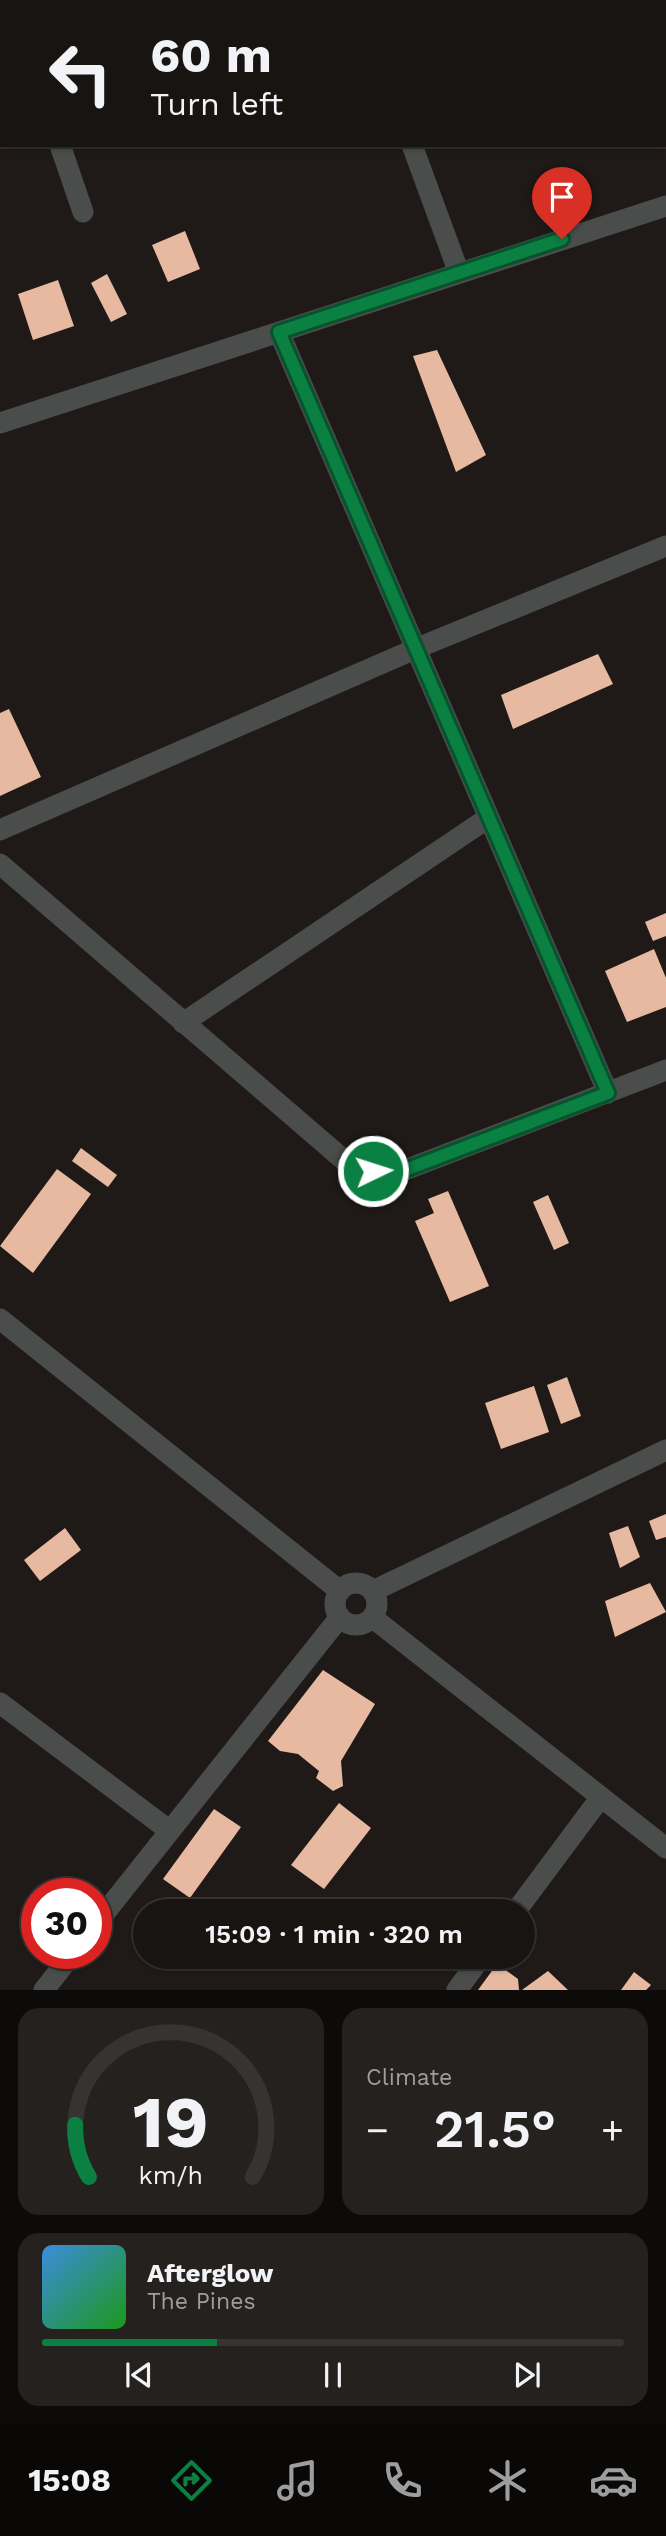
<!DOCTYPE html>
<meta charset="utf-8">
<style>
:root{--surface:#171411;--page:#24211f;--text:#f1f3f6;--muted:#9e9e9f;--line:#363331;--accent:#0b8043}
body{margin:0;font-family:"Work Sans",sans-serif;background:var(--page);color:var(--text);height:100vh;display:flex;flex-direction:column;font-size:26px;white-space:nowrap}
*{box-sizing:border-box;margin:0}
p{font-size:23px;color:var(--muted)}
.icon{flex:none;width:38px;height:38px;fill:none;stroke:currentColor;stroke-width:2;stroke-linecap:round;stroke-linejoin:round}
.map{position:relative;height:1990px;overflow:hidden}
.side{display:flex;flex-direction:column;gap:18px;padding:18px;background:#0d0b09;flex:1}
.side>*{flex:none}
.hud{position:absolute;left:0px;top:0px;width:667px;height:147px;box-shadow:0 2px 5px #0004,0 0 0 2px var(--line);background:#171411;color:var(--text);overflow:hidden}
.speed{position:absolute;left:21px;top:1878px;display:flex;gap:14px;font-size:35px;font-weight:700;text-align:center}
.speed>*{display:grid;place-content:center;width:91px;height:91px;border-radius:50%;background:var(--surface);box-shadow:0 2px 5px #0004,0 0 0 2px var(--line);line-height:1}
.speed .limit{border:10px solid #d22;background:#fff;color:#111}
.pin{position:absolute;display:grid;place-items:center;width:60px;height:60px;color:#fff;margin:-72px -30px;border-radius:50% 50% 50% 0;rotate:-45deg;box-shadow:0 0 7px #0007}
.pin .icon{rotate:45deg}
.me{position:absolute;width:77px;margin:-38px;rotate:86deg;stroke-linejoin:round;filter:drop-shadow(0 0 5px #0008)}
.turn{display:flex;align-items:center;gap:24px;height:147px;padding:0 35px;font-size:32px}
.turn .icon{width:91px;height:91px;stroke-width:2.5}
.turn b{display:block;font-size:49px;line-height:60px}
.big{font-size:52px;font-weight:600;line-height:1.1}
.side .card{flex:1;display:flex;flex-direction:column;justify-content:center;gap:10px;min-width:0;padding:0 24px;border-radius:21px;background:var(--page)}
.side .dial{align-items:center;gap:0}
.dial svg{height:182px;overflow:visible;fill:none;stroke:var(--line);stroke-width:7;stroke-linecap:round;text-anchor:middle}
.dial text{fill:var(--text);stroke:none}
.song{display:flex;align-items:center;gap:21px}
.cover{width:84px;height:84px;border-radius:10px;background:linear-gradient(135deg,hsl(210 70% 55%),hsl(120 70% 35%))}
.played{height:7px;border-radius:4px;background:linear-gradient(90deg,var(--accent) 30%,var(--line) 30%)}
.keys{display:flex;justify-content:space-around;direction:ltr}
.heat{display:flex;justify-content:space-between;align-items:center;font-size:38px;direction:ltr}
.side .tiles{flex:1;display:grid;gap:18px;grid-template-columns:1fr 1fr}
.card:last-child{grid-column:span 2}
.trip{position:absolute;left:133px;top:1899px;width:402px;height:70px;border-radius:35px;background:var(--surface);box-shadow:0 2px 5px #0004,0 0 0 2px var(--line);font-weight:600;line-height:70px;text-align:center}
.tab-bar{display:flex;height:112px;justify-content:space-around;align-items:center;background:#090807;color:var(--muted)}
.tab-bar .icon{width:49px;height:49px}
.tab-bar .current{color:var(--accent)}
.tab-bar b{font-size:32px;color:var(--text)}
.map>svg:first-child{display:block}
.building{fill:#e7b9a1}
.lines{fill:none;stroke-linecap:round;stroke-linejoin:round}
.minor{stroke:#4a4d4c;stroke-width:21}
.route-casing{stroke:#07532c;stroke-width:18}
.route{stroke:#0b8043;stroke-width:12}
</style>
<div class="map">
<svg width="666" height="1990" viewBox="0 0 666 1990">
<rect width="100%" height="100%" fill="#1f1a17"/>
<path class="building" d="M185,231L200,269L168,282L152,245Z
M107,274L127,314L111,322L91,283Z
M58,280L74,326L33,340L18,294Z
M437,350L486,455L456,472L413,356Z
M598,654L613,684L513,729L501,695Z
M9,709L41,777L0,796V713Z
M666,913V936L653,941L645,922Z
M654,949L666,978V1007L627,1022L605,971Z
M81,1148L117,1175L108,1187L72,1161Z
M57,1169L91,1194L33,1273L0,1246Z
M448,1191L489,1286L450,1302L415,1221L434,1213L428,1199Z
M548,1195L569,1243L554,1250L533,1202Z
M567,1377L581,1416L561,1424L547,1385Z
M534,1386L549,1432L501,1449L485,1403Z
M666,1514V1537L656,1540L649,1521Z
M628,1526L640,1557L620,1568L609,1533Z
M65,1528L81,1550L40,1581L24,1560Z
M650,1583L666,1612L615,1637L605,1601Z
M323,1670L375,1704L341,1761L343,1786L333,1791L316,1778L319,1771L298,1754L280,1751L268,1741Z
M339,1803L371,1828L324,1889L291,1865Z
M214,1809L241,1827L190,1898L163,1879Z
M497,1964L518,1979L519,1990H478Z
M548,1971L568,1990H522Z
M634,1972L651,1985L646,1990H621Z"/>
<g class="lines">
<path class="minor" d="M9,0V2
M363,0V2
M624,0V2
M665,126L666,129
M60,145L83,212
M412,145L459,273
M279,332L608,1093
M0,423L666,206
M0,830L415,649L666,546
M0,864L345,1161L373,1171L397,1173L666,1070
M183,1023L488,818
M0,1319L340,1591
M335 1604a21 21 0 1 1 42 0a21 21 0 1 1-42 0Z
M373,1591L666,1450
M373,1618L666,1848
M0,1703L170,1831
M516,1911L601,1797
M96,1924L340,1617
M44,1990L73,1953
M457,1990L482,1956"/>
</g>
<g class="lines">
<g class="route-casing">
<path id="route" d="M373,1171L397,1173L608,1093L279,332L562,239"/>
</g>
<use href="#route" class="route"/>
</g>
</svg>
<div class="speed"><div class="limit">30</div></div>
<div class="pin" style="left:562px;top:239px;background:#d93025"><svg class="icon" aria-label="arrive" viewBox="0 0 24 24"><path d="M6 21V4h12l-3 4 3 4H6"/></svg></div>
<svg class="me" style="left:373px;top:1171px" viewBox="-20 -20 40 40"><circle r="17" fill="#0b8043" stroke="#fff" stroke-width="3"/><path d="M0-11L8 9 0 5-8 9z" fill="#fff"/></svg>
<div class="trip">15:09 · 1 min · 320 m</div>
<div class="hud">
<div class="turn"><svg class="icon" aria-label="left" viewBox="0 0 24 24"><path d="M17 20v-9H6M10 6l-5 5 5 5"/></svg><div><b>60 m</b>Turn left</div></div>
</div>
</div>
<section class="side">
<div class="tiles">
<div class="card dial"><svg viewBox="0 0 100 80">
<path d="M14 69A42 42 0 1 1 86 69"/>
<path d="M14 69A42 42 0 0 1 8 46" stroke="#0b8043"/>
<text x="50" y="56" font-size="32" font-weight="700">19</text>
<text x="50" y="72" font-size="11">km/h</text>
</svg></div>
<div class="card"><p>Climate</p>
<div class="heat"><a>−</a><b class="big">21.5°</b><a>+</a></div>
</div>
<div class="card">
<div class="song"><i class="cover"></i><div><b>Afterglow</b><p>The Pines</p></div></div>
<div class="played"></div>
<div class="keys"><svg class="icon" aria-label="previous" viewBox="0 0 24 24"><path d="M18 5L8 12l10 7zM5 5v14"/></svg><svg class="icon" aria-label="pause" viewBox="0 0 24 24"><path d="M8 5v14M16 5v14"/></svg><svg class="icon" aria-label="next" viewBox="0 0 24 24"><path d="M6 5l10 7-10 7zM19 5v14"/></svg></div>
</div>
</div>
</section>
<nav class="tab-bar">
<b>15:08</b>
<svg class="icon current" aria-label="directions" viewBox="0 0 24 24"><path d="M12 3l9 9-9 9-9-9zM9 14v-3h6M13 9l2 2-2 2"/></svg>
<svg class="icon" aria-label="music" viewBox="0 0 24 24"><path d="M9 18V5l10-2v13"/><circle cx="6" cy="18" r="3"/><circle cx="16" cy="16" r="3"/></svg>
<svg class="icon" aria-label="phone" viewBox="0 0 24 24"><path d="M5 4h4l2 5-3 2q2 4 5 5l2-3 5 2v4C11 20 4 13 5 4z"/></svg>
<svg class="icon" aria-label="climate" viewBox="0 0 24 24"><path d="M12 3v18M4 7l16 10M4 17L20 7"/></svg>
<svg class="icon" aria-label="car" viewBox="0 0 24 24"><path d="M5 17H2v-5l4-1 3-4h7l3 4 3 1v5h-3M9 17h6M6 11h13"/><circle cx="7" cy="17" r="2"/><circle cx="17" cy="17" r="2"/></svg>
</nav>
